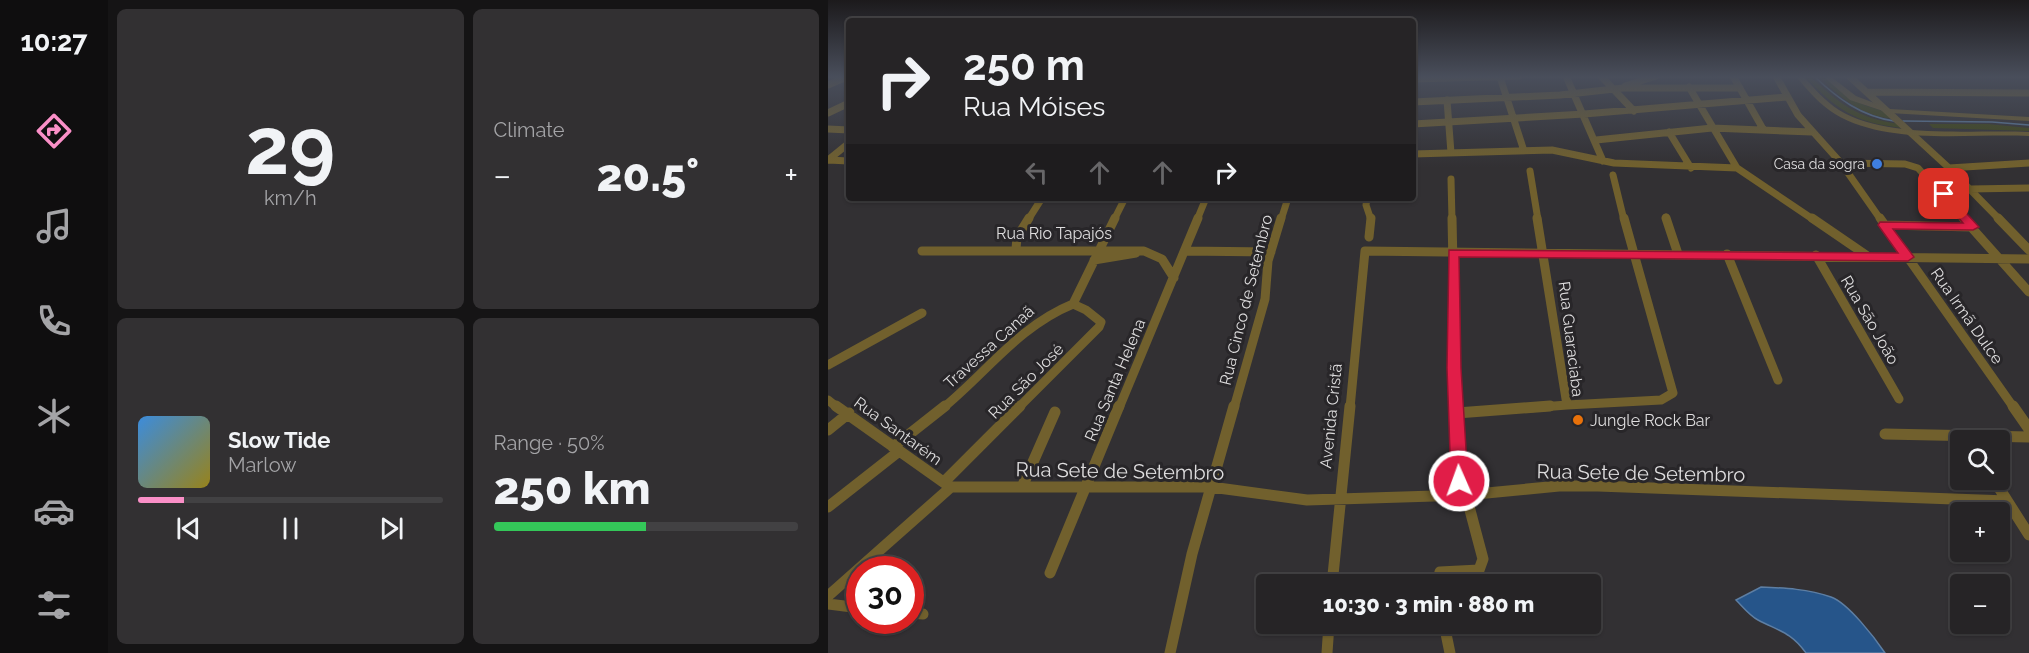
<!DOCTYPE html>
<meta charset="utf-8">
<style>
:root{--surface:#262426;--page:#323032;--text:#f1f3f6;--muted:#a4a4a7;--line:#424143;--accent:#fa8fc7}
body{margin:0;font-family:Raleway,sans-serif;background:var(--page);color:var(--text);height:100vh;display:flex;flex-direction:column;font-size:22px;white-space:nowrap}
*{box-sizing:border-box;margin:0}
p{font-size:20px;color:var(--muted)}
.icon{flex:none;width:33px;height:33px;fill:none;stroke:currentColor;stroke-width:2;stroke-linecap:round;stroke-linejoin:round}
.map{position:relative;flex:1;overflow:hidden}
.panel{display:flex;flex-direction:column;gap:9px;padding:9px;background:#151415;width:720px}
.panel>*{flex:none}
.top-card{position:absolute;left:18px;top:18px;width:570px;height:183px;border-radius:6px;box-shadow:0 2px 4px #0004,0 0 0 2px var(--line);background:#262426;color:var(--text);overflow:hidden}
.controls{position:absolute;left:1122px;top:430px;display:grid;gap:12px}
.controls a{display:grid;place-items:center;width:60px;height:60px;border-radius:6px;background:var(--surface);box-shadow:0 2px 4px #0004,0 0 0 2px var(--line);font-size:30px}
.speed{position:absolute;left:18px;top:556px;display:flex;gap:12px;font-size:30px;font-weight:700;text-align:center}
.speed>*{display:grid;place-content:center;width:78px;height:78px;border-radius:50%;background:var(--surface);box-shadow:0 2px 4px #0004,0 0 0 2px var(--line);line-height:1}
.speed .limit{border:9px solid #d22;background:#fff;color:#111}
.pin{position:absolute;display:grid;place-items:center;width:51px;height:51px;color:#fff;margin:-26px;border-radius:12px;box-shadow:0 3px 9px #0006}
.me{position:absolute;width:66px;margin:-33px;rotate:358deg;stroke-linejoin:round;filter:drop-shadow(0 0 4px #0008)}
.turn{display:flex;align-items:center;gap:21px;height:126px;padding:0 18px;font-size:27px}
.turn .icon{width:78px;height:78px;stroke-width:2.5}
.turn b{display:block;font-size:42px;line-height:51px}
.lanes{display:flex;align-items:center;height:57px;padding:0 18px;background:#0003;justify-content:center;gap:30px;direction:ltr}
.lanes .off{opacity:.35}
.big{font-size:45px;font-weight:800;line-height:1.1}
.panel .card{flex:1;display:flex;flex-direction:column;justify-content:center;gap:9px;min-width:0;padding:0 21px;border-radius:9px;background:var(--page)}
.panel .dial{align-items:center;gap:0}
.dial b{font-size:78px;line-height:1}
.song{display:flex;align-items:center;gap:18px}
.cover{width:72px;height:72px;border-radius:9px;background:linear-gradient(135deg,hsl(210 70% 55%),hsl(50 70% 35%))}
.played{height:6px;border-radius:3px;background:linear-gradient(90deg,var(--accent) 15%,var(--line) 15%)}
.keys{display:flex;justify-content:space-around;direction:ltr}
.heat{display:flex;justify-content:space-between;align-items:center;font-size:33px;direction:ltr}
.charge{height:9px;border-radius:4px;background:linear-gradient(90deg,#34c759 50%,var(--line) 0)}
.panel .tiles{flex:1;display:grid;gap:9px;grid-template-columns:repeat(2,1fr)}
.trip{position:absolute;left:428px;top:574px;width:345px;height:60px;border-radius:6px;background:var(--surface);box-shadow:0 2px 4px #0004,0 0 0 2px var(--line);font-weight:800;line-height:60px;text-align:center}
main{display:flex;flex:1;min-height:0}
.dock{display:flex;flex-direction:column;width:108px;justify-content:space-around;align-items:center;background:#0f0e0f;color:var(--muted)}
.dock .icon{width:42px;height:42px}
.dock .selected{color:var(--accent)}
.dock b{font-size:27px;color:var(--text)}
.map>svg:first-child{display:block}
.green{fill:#3f4613}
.water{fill:#26558a;stroke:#5d7ea3;stroke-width:1.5}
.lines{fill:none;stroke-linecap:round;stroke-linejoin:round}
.stream{stroke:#5d7ea3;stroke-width:1.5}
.minor-far2{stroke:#71602d;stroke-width:7}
.minor-far1{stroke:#71602d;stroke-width:9}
.minor{stroke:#71602d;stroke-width:11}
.tertiary{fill:#71602d;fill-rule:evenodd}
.route{fill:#e11d48;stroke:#92132f;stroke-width:1.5}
.shop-dot{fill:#3f7fe0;stroke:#282629;stroke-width:2}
.food-dot{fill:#e8710a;stroke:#282629;stroke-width:2}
.labels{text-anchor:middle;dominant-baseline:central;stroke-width:6;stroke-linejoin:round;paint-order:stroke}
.far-poi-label{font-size:14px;fill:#deddde;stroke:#282629;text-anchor:end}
.street-label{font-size:16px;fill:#deddde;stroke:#282629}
.poi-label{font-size:16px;fill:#deddde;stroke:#282629;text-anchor:start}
.near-street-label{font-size:20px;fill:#deddde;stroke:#282629}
</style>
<main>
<nav class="dock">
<b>10:27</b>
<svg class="icon selected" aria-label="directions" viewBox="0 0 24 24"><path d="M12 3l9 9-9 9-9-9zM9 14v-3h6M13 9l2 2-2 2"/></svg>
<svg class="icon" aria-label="music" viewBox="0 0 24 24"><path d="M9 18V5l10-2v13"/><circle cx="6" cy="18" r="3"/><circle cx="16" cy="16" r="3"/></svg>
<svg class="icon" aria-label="phone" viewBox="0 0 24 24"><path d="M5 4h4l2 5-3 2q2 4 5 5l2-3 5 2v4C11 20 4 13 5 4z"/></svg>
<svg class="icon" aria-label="climate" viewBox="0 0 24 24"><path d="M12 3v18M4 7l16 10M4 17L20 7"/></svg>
<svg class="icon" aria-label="car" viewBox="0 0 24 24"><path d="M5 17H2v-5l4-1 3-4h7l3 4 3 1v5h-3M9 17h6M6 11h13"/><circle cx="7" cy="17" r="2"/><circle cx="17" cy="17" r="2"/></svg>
<svg class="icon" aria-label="filters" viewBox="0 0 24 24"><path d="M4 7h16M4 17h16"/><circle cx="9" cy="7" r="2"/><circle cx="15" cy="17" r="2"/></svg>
</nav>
<section class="panel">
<div class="tiles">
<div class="card dial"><b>29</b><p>km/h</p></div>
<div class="card"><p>Climate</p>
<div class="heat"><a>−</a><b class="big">20.5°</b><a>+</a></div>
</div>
<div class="card">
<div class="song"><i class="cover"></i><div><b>Slow Tide</b><p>Marlow</p></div></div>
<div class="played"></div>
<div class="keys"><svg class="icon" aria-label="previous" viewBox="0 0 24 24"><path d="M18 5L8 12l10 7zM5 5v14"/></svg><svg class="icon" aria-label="pause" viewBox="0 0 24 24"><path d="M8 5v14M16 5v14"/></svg><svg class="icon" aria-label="next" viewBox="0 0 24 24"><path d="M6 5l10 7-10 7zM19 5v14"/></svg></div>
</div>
<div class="card"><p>Range · 50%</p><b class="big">250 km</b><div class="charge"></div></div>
</div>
</section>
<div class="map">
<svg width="1201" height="653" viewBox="0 0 1201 653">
<rect width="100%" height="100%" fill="#323033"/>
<path class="green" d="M976,76H982C1012,104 1029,118 1071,124L1074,128C1025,122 1010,110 976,76Z
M991,76H998C1007,85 1016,95 1028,101C1041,109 1056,108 1067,119C1034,116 1013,99 991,76Z
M1101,124H1160L1201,128V131L1105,128Z"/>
<path class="water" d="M933,587C957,588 980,589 1003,597C1020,603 1047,638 1057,653H978C963,632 951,631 930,620C922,616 915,607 908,600Z"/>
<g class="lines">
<path class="stream" d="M986,76C1010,99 1033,116 1066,121
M1075,121L1164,122L1201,125"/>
<path class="minor-far2" d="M738,76L775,161
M773,76L806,111
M905,76L935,129
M948,76L970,115L1013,163L1053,220
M1021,76L1121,168L1172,220
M672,77L696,151
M585,79L691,76
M0,85L21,76
M797,86L828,76
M861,87L909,168L986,220
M1039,92L1201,93
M619,100L623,153
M585,102L732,95L795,88H912
M0,113L21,103
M585,124L756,114L959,97
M0,129L21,130
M841,132L863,168
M768,140L884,128L984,132
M585,154L724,150L786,163L909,168
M0,160L21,143
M0,160L21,161
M1013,163L1077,164L1090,168L1136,220
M1121,168L1201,163
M702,171L710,220
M785,175L796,220
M623,179L624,220
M1142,189L1201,188
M539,198L538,205L543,220
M838,217L839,220
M200,220L214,198
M286,220L297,198
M369,220L378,198
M453,220L460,198"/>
<path class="minor-far1" d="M624,218L628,408
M838,218L850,254
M984,218L1038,255
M1052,218L1186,408
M1135,218L1201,292
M1170,218L1201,250
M1056,225L1145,227
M541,237L543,218
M188,249L189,237L201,218
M94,251H316L334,259L346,278
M357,251L443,252
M899,254L950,380
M988,255L1071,399
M266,260L308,253
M0,365L94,313
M0,400L10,408
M739,405L833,400L845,393L796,218
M115,408C159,372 191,326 245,304L287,218
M190,408L271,327L273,322L258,310L245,304
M291,408L370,218
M406,408L437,299L440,261L453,218
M522,408L537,251L1201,259
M701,408L739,405L709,218"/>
<path class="minor" d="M8,406L118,484
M628,406L632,495
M1185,406L1201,429
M629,413L722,406
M0,430L21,413
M1057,434L1201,437
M65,447L117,406
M1166,480L1201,535
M116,482L192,406
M123,487H383L479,500L638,495L731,486H770L1179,501
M194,487L227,412
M0,507L70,452
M222,573L291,406
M504,585L522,406
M609,585L612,572L651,570L655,559L638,495
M0,596L123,487
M0,604L32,608
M82,613L95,614
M616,624L622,653
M342,653L364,554L406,406
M499,653L501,624"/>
<path class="tertiary" d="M968,76H975C986,88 997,101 1011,110C1060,140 1145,129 1201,132V136C1141,133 1060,146 1007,114C992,105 978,89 968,76Z
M995,76H1002L1028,96L1062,109L1201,117V121L1061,113L1022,100Z"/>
</g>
<linearGradient id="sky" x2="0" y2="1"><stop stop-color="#1c1a1c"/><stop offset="0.46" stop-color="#494e5b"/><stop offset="1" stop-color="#494e5b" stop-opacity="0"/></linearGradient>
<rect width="1201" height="167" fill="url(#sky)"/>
<path class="route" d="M1116,191L1119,192L1151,227L1145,230L1065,229L1086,257L1080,261L631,257L633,368L640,481L637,486L631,488L625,486L623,481L619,368L621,250L1070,253L1050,225L1052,222L1135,223L1110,194Z"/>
<circle class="shop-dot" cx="1049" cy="164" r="6"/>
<circle class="food-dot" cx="750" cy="420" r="6"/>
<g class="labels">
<g class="far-poi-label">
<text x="1037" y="164">Casa da sogra</text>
</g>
<g class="street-label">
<text x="226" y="233">Rua Rio Tapajós</text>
<text transform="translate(418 300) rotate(-76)">Rua Cinco de Setembro</text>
<text transform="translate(1139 316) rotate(55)">Rua Irmã Dulce</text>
<text transform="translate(1042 320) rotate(60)">Rua São João</text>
<text transform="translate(743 339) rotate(83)">Rua Guaraciaba</text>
<text transform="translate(161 347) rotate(-42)">Travessa Canaã</text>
<text transform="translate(287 380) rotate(-67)">Rua Santa Helena</text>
<text transform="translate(198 381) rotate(-45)">Rua São José</text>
<text transform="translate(503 416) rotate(-84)">Avenida Cristã</text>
<text transform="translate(70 431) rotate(36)">Rua Santarém</text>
</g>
<g class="poi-label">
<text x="762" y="420">Jungle Rock Bar</text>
</g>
<g class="near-street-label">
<text transform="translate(292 471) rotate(1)">Rua Sete de Setembro</text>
<text transform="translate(813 473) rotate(1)">Rua Sete de Setembro</text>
</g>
</g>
</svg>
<div class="controls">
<a><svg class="icon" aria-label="search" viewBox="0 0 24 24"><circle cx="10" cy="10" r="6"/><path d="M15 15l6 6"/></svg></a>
<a>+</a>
<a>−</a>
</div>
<div class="speed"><div class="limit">30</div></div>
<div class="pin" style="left:1116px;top:194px;background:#d93025"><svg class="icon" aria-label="arrive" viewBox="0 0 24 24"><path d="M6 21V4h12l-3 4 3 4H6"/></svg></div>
<svg class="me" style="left:631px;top:481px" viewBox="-20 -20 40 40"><circle r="17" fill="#e11d48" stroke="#fff" stroke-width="3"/><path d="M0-11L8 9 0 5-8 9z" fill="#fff"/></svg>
<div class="trip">10:30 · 3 min · 880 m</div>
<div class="top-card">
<div class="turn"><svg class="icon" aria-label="right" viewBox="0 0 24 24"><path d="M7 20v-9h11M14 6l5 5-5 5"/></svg><div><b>250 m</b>Rua Móises</div></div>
<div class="lanes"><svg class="icon off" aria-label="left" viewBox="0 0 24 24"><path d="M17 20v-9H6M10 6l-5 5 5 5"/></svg><svg class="icon off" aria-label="ahead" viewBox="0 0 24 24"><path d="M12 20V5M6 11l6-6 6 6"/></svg><svg class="icon off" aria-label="ahead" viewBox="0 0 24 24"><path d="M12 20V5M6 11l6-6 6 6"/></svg><svg class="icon" aria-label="right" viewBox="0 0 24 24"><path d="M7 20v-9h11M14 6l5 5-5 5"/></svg></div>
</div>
</div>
</main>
